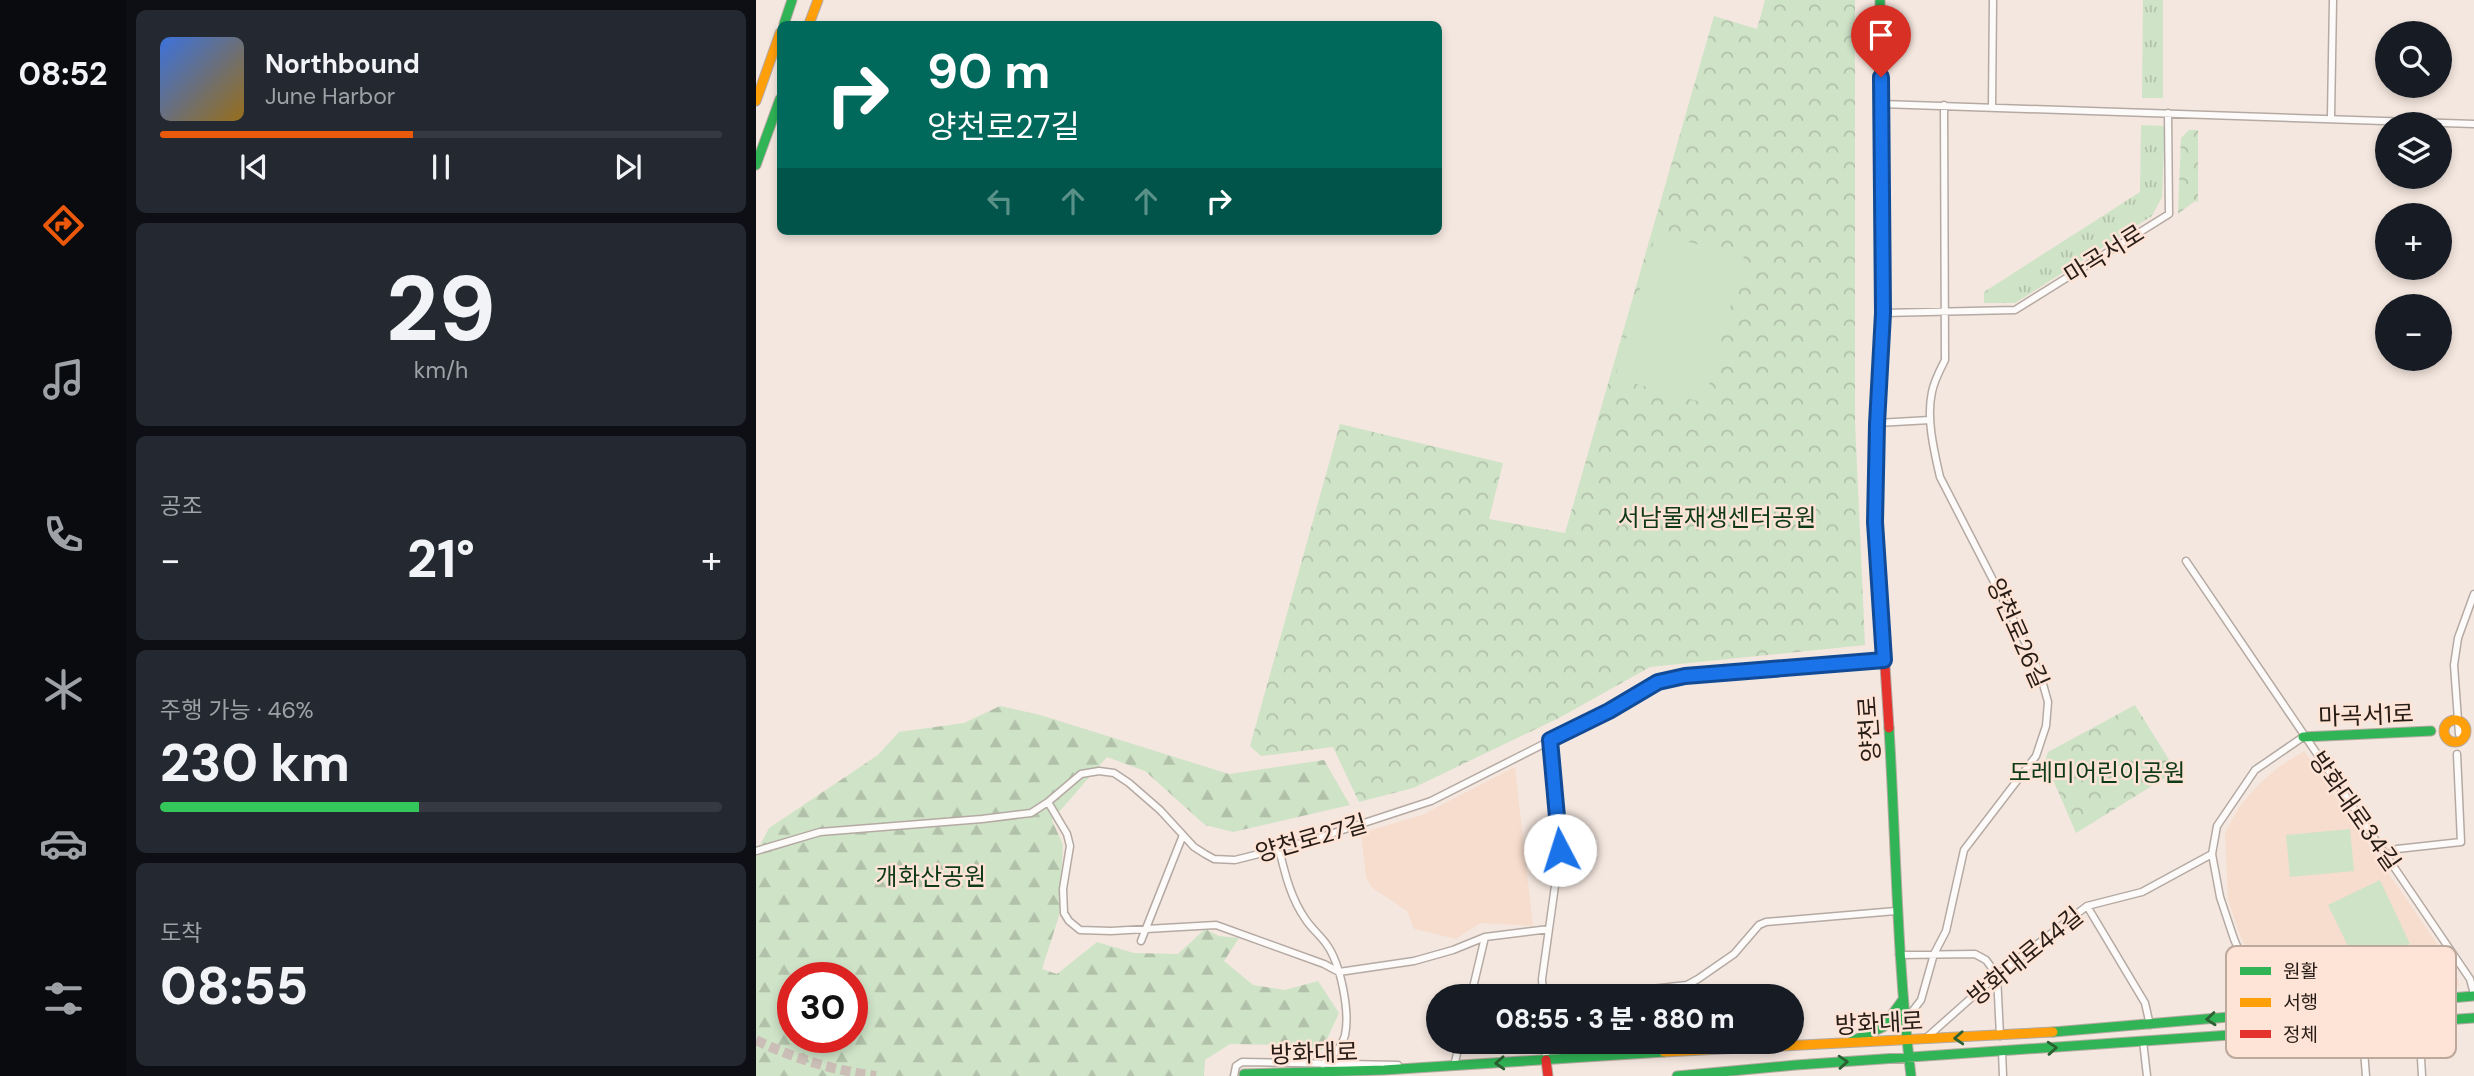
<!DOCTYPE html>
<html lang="ko">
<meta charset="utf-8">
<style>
:root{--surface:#171b24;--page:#242831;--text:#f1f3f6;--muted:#9ea1a6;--line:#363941;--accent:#ea580c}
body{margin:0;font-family:"DM Sans","Noto Sans KR",sans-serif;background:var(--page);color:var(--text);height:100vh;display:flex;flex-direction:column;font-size:26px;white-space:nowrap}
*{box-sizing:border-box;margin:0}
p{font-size:23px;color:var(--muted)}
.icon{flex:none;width:38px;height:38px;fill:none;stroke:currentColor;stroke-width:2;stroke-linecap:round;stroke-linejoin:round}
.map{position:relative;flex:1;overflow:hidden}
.details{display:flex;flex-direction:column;gap:10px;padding:10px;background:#0d0f14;width:630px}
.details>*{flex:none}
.guide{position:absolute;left:21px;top:21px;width:665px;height:214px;border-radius:10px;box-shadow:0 4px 10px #0003;background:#00695c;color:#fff;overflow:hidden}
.tools{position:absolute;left:1619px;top:21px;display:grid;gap:14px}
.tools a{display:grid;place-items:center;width:77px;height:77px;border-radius:50%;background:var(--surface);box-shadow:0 4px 10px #0003;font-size:35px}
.speed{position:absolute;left:21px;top:962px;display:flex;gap:14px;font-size:35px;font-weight:700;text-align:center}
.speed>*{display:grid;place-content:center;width:91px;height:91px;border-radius:50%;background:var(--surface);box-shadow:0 4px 10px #0003;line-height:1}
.speed .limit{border:10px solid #d22;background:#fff;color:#111}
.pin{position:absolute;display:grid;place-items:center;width:60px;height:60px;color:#fff;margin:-72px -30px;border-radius:50% 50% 50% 0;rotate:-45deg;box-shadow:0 0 7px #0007}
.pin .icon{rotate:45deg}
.me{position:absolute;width:77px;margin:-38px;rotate:355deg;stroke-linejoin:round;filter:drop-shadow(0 0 5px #0008)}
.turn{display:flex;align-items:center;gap:24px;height:147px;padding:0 35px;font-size:32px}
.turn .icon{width:91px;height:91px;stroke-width:2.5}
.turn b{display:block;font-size:49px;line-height:60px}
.lanes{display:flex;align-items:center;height:66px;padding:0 35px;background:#0003;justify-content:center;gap:35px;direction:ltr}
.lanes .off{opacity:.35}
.big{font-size:52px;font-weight:800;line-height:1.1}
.details .tile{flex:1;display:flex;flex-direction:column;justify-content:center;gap:10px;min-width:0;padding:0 24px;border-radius:10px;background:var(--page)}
.details .dial{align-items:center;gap:0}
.dial b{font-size:91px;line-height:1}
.song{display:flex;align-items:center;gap:21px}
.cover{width:84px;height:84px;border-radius:10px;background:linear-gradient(135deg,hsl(220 70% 55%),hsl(40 70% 35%))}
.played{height:7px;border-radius:4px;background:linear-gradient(90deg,var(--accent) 45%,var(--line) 45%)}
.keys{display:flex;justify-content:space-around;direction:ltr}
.heat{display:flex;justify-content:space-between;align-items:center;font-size:38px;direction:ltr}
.charge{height:10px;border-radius:5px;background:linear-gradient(90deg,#34c759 46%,var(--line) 0)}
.trip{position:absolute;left:670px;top:984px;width:378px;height:70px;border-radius:35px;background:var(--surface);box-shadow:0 4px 10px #0003;font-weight:800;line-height:70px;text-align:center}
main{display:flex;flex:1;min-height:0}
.tabs{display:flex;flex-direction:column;width:126px;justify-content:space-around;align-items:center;background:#090b0e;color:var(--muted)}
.tabs .icon{width:49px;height:49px}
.tabs .selected{color:var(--accent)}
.tabs b{font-size:32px;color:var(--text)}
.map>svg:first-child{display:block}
.built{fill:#f7ddcd}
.grass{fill:url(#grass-tufts)}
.forest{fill:url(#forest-firs);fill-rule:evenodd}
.park{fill:url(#park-crowns)}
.pitch{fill:#cfe3c7}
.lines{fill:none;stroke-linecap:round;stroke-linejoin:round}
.highway-tunnel{stroke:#cbbeb7;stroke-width:10;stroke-dasharray:10 5;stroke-linecap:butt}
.street-casing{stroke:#b5aaa3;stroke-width:9}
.fast-casing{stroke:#b5aaa3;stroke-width:11}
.slow-casing{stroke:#b5aaa3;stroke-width:11}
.jam-casing{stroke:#b5aaa3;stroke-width:11}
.street{stroke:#fdfbfa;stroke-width:6}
.fast{stroke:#30b455;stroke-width:9}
.slow{stroke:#ff9f0a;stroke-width:9}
.jam{stroke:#e5322d;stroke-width:9}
.oneway{stroke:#2b6032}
.route-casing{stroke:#114b97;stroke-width:18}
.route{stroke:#1a73e8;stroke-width:12}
.labels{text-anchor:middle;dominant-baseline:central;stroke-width:5;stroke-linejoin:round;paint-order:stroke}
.street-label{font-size:24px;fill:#271c16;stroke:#fde4d6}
.park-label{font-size:24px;fill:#0f3a17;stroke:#fde4d6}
.key{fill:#fde4d6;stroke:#bda89c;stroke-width:2}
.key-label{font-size:19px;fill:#271c16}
</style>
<main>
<nav class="tabs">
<b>08:52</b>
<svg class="icon selected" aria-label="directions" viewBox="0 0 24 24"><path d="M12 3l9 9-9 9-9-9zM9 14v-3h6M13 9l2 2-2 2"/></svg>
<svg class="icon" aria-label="music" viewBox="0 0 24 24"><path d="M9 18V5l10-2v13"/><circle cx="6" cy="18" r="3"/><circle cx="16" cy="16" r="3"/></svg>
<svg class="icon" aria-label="phone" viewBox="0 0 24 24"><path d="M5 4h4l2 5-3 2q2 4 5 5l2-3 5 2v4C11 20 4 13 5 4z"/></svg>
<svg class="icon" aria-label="climate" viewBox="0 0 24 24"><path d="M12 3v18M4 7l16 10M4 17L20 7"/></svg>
<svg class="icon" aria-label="car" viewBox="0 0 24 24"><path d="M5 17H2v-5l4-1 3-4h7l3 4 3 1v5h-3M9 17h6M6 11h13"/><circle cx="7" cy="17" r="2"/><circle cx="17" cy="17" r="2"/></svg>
<svg class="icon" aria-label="filters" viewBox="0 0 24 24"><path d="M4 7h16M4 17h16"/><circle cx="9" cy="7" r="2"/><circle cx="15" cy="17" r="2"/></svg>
</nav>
<section class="details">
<div class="tile">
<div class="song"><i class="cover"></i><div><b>Northbound</b><p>June Harbor</p></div></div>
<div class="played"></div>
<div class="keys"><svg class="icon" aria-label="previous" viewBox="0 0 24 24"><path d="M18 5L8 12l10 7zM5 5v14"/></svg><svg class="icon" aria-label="pause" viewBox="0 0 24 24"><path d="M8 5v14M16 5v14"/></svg><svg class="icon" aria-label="next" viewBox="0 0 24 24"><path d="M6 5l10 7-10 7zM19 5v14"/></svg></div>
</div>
<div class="tile dial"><b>29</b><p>km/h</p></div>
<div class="tile"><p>공조</p>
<div class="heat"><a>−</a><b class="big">21°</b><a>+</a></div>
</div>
<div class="tile"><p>주행 가능 · 46%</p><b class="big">230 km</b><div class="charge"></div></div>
<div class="tile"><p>도착</p><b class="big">08:55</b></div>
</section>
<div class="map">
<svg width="1718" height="1076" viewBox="0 0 1718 1076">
<defs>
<pattern id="grass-tufts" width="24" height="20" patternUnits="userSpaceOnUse" patternTransform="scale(1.75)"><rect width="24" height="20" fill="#cfe3c7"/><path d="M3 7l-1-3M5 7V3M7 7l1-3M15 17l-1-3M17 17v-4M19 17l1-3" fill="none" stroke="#b2c2aa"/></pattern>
<pattern id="forest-firs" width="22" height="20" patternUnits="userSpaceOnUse" patternTransform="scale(1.75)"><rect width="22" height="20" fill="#cfe3c7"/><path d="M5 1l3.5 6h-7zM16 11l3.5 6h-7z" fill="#b2c2aa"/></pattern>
<pattern id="park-crowns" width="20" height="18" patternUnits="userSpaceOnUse" patternTransform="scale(1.75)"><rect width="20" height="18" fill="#cfe3c7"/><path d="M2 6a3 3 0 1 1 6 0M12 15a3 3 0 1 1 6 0" fill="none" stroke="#b2c2aa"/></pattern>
</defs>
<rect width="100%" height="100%" fill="#f4e7df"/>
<path class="built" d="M1548,751L1698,968L1704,986L1576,995L1557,960L1499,964L1483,933L1472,899L1469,833L1483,807L1504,783L1524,766Z
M759,767L777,926L724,923L700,939L658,929L651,911L615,887L610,877L605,833L666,815Z"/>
<path class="grass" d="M1387,0H1407V98H1386Z
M1385,125L1409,126L1406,197L1396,216L1259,303H1228V292L1384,192Z"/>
<path class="forest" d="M244,706L284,715L473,774L568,760L594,805L477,832L449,825L389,771L351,757L296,820L307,845L303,916L286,969L301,974L341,942L378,953L422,954L449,929L463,936L483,938L468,961L497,985L529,990L562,981L583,1013L566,1050L536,1045L474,1044L449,1060L448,1076H0V853L13,828L122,755L143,732L208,723ZM37,978H96V1038H37Z"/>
<path class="park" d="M1009,0H1099V421L1109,645L894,667L803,718L657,788L603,802L577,747L505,756L494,746L584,424L747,463L733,519L809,533L958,16L1001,29Z
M1433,130H1442V202L1439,201L1422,214L1425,138Z
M1379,705L1420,771L1320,833L1289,761L1292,752Z"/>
<path class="pitch" d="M900,233L988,257L948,403L859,378Z
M1594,829L1598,871L1534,877L1530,835Z
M1624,880L1654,944L1603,969L1572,905Z"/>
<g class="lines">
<path class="highway-tunnel" d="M0,1040C38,1059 78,1070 120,1076"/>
<g class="street-casing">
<path id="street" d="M1126,104L1718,124
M1236,106L1237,0
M1575,117L1577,0
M1127,313L1259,310L1413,214L1412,113
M1121,423L1174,420
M1430,561L1714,979L1718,994
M1703,734L1698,665L1702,638L1718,594
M292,802L311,834L314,846L307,889L308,913L313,921L324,930L355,931L460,925L568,964L583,972L658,961L697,950L729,937
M523,849C529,874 535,899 550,920C556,929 565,936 571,945C585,965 594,1012 589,1035C586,1047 576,1057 567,1065
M0,851L64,832L226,819L275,813L292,802L325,774L343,771L358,773L373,783L404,810L438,847L449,854L458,859L479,860L550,842L675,801L853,711L902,682L929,676L1128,660
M1631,856L1641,849L1705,842L1701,754
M1331,906L1389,1003L1394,1025
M385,941L427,835
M1143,955L1219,954L1230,960L1241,975L1244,1036
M715,996L729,937L793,929
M787,996L786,979L804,850L794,740
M881,996L886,990L931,985L942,979L978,954L1003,925L1010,922L1140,911
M1510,1015L1478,939L1464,897L1456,854L1461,826L1499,770L1547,737
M1148,1022L1165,1000L1178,954L1190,931L1208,850L1280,756L1290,726L1292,702L1285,677L1272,648L1184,477C1178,451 1170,418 1176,392C1178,381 1184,370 1189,360L1188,105
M1663,1023L1666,1076
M1606,1026L1610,1076
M1169,1039L1241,975L1331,906L1386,892L1456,854
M789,1041L790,1060
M1387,1041L1391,1076
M1246,1051L1247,1076
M698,1066L704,1041
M478,1076L480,1066L486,1062L642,1065"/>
</g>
<g class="fast-casing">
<path id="fast" d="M28,24L36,0
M0,165L24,99
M1122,558C1117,476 1125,395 1127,314C1130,209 1125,104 1124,0
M1133,728C1140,845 1141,959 1155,1076
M1547,737L1675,731
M1297,1032L1718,996
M1096,1041L1127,1027L1146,1001
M488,1074L628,1070L908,1052
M921,1076L1040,1065L1718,1018"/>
</g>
<g class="slow-casing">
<path id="slow" d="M53,24L62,0
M0,101L24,33
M1688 731a11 11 0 1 1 22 0a11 11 0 1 1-22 0Z
M908,1052L1297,1032"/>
</g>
<g class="jam-casing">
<path id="jam" d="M1122,558L1133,728
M790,1060L792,1076"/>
</g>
<use href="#street" class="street"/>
<use href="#fast" class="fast"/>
<use href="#slow" class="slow"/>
<use href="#jam" class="jam"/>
</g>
<defs><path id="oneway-chevron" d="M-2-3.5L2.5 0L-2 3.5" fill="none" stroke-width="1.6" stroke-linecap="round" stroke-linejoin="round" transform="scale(1.75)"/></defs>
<g class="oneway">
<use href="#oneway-chevron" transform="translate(1455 1019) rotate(175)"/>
<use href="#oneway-chevron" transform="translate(1203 1038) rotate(177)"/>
<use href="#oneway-chevron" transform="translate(1296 1048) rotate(-4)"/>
<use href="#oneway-chevron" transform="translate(1087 1062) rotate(-4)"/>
<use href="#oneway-chevron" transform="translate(744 1063) rotate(177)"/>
</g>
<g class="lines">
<g class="route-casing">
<path id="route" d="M804,850L794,740L853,711L902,682L929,676L1128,660L1119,522L1121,424L1127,313L1125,77"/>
</g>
<use href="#route" class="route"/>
</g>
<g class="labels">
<g class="street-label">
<text transform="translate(1348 254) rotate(-32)">마곡서로</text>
<text transform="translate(1262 633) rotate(66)">양천로26길</text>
<text transform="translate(1610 715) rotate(-2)">마곡서1로</text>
<text transform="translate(1113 729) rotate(-94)">양천로</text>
<text transform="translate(1599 811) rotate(55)">방화대로34길</text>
<text transform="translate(555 838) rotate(-16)">양천로27길</text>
<text transform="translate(1269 956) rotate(-39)">방화대로44길</text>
<text transform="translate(1123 1023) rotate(-3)">방화대로</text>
<text transform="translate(558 1053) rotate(-2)">방화대로</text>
</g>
<g class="park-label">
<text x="961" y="517">서남물재생센터공원</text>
<text x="1341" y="772">도레미어린이공원</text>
<text x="175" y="876">개화산공원</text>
</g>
</g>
<rect x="1470" y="946" width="230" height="112" rx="10" class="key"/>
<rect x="1484" y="967" width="31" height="8" fill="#30b455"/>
<rect x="1484" y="998" width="31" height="9" fill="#ff9f0a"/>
<rect x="1484" y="1030" width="31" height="8" fill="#e5322d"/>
<g class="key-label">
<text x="1527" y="978">원활</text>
<text x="1527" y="1009">서행</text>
<text x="1527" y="1041">정체</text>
</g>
</svg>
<div class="tools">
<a><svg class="icon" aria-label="search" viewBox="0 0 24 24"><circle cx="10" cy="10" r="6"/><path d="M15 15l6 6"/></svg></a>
<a><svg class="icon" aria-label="layers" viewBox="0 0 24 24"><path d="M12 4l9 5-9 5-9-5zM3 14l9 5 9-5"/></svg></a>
<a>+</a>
<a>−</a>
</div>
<div class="speed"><div class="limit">30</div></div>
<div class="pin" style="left:1125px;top:77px;background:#d93025"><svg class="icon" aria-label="arrive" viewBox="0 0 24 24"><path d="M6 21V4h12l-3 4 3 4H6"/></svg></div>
<svg class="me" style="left:804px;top:850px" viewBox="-20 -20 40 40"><circle r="19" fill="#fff"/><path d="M0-13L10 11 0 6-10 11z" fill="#1a73e8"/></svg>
<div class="trip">08:55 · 3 분 · 880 m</div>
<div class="guide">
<div class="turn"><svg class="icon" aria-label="right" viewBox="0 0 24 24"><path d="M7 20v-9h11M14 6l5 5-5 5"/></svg><div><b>90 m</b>양천로27길</div></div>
<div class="lanes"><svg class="icon off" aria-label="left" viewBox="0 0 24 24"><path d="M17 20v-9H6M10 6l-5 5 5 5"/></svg><svg class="icon off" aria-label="ahead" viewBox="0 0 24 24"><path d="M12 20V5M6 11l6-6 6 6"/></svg><svg class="icon off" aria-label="ahead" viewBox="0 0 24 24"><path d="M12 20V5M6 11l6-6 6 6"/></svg><svg class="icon" aria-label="right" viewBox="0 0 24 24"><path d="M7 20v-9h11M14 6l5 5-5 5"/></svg></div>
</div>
</div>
</main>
